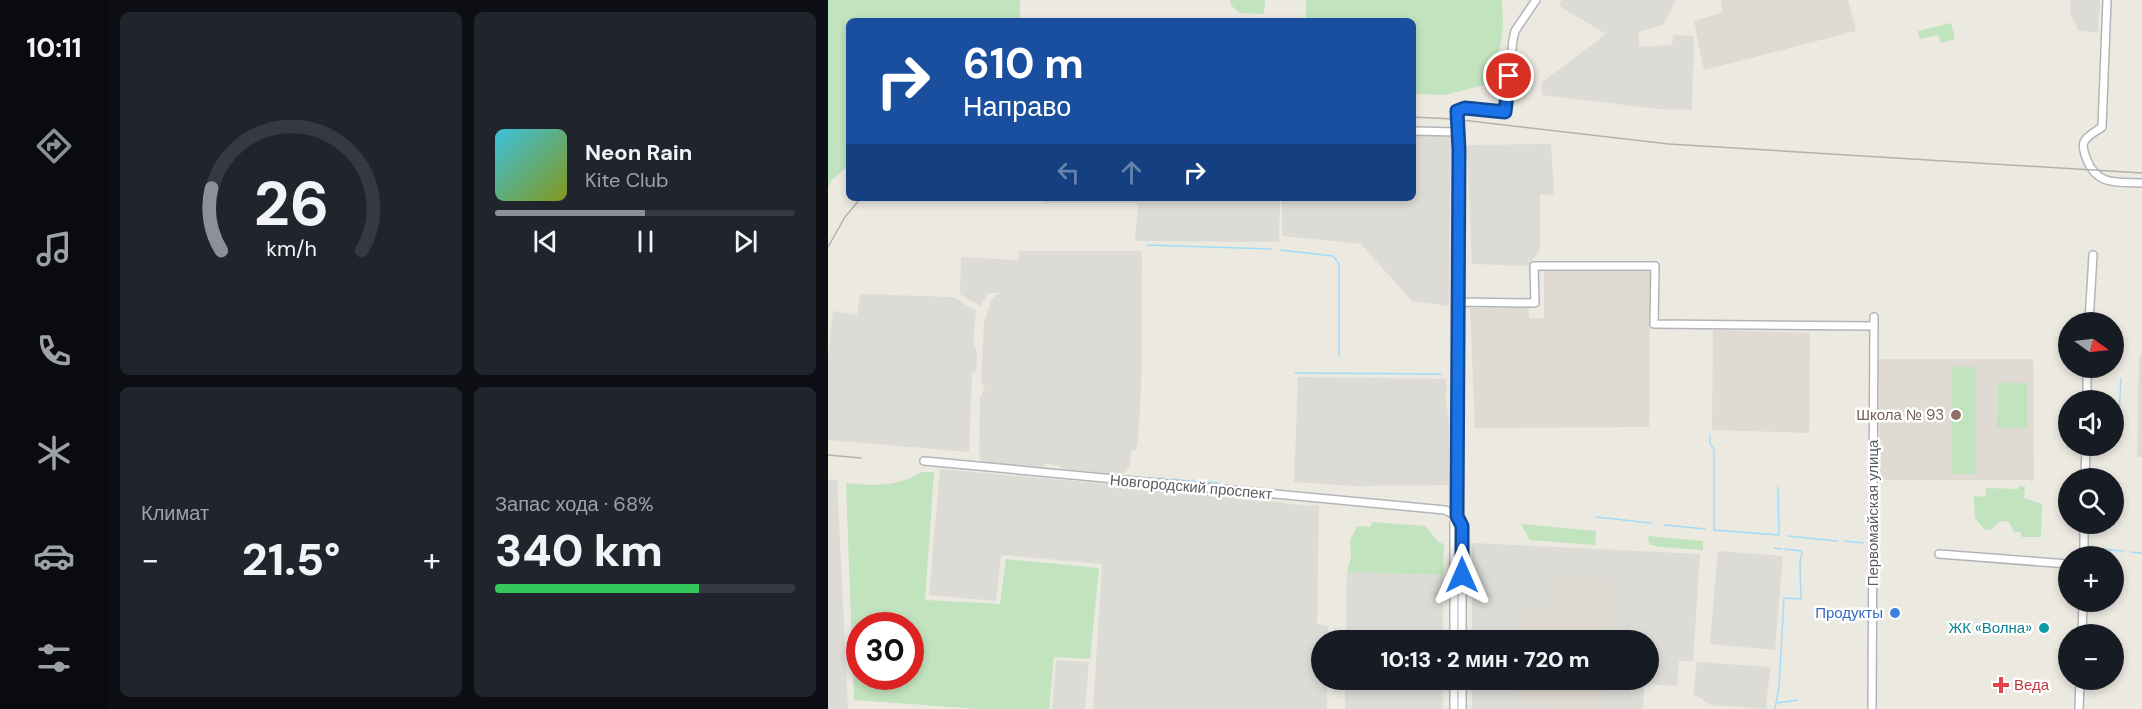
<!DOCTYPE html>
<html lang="ru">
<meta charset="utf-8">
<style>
:root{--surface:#171b24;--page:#20242c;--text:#f1f3f6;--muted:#9ea1a6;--line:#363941;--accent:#8c9099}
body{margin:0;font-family:"DM Sans",sans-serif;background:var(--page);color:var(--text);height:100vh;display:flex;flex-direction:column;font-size:22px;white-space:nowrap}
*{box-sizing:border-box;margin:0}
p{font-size:20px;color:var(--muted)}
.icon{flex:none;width:33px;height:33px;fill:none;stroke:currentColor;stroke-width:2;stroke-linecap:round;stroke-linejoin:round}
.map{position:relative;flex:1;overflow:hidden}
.details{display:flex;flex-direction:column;gap:12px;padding:12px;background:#0d0f14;width:720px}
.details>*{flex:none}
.banner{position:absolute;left:18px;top:18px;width:570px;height:183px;border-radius:9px;box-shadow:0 3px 9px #0003;background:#1a4fa0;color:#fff;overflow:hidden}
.needle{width:39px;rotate:104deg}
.controls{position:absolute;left:1230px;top:312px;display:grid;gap:12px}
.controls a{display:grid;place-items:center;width:66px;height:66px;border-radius:50%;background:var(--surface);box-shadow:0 3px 9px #0003;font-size:30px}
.speed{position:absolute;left:18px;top:612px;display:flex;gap:12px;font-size:30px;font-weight:700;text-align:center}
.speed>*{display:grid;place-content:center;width:78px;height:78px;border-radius:50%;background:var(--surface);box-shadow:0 3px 9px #0003;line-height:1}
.speed .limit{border:9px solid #d22;background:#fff;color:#111}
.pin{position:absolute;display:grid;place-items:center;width:51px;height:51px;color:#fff;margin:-26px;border:3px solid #fff;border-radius:50%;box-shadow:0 2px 6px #0007}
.me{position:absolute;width:66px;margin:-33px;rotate:0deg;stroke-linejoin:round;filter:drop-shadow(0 0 4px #0008)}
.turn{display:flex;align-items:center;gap:21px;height:126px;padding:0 18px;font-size:27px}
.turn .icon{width:78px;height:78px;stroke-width:2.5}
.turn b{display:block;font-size:42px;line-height:51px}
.lanes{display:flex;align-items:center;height:57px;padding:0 18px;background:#0003;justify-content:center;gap:30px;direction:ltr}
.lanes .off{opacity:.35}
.big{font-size:45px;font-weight:800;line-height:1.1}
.details .tile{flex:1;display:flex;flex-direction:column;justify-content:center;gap:9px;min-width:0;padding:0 21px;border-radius:9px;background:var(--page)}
.details .dial{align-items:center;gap:0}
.dial svg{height:156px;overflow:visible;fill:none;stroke:var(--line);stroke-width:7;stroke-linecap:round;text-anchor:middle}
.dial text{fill:var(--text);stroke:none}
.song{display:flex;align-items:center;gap:18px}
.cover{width:72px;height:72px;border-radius:9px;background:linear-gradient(135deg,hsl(190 70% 55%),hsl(70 70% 35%))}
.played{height:6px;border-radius:3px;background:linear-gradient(90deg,var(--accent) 50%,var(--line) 50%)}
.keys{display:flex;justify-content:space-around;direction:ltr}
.heat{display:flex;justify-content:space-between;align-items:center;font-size:33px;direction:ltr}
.charge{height:9px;border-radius:4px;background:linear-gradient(90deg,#34c759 68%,var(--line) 0)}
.details .tiles{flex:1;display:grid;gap:12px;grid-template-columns:repeat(2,1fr)}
.trip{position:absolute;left:483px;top:630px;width:348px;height:60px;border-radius:30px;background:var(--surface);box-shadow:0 3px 9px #0003;font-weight:800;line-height:60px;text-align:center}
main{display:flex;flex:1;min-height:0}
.tab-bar{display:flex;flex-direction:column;width:108px;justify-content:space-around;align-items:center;background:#090b0e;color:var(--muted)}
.tab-bar .icon{width:42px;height:42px}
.tab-bar .on{color:var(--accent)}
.tab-bar b{font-size:27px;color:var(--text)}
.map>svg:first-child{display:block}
.industrial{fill:#dddbd6}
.education{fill:#dfdad2}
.green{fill:#c1e3be;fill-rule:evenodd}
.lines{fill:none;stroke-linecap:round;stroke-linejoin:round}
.stream{stroke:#a3dcfb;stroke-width:1.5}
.minor-casing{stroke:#b2b5b8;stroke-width:10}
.minor{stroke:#fff;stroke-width:7}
.tram{stroke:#b0b1b1;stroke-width:1.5}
.route-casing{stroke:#114b97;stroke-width:15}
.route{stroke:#1a73e8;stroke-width:10}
.education-dot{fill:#8d6e63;stroke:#fff;stroke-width:2}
.shop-dot{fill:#3f7fe0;stroke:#fff;stroke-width:2}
.culture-dot{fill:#0f9aa8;stroke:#fff;stroke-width:2}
.health-dot{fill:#e0444e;stroke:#fff;stroke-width:2}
.labels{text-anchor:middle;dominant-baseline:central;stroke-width:5;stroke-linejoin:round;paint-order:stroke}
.education-label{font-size:15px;fill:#785e54;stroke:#fff;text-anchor:end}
.street-label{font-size:15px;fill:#5a5e61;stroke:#fff}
.shop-label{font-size:15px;fill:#366cbe;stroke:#fff;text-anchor:end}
.culture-label{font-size:15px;fill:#0d838f;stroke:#fff;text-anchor:end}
.health-label{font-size:15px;fill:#be3a42;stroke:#fff;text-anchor:start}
</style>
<main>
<nav class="tab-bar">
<b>10:11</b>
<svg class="icon on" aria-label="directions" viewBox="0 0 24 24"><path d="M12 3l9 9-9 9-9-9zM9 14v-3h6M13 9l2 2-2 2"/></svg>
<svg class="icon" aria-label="music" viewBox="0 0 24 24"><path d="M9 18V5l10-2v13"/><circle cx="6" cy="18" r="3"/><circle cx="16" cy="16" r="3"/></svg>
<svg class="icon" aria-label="phone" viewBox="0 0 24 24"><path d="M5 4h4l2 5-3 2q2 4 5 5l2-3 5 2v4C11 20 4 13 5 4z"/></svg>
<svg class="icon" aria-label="climate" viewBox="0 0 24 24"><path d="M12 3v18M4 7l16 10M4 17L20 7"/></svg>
<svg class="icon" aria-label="car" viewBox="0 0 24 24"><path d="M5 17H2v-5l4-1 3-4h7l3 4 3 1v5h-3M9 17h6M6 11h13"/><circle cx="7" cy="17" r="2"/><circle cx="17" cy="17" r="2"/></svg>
<svg class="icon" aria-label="filters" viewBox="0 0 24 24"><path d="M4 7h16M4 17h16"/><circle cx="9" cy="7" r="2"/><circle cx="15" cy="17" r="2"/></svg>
</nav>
<section class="details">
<div class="tiles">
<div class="tile dial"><svg viewBox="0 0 100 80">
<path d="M14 69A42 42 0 1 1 86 69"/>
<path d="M14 69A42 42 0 0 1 9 37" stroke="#8c9099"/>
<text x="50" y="56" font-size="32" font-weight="700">26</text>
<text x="50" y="72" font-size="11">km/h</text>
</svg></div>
<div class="tile">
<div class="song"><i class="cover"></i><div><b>Neon Rain</b><p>Kite Club</p></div></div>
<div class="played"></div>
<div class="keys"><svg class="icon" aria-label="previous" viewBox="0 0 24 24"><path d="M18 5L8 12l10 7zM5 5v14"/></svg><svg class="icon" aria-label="pause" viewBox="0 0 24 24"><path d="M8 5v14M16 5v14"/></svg><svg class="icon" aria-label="next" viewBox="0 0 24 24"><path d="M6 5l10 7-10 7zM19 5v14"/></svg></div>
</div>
<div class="tile"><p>Климат</p>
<div class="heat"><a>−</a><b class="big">21.5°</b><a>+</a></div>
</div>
<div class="tile"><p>Запас хода · 68%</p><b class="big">340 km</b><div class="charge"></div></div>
</div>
</section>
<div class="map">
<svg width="1314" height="709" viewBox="0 0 1314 709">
<rect width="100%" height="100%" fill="#ece9e1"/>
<path class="industrial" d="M734,0H848L836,24L811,32V47L844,45L846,35L866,36L864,110L830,109L714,95V82L778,34L731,6Z
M1243,0H1272L1270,33L1250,30L1242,13Z
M623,134L621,306L584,301L533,244L454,236V198H585V135Z
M723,144L726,194L712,195V250L700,266L644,264L639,145Z
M215,198H452L451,242L307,241L310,203H215Z
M191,251H314L313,392L310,439L308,450H304L301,467L293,475L235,469L229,465L218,464L214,468L154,463L151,455L152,398L157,387L153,382L156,322L164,299L171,293H161L152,306L132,294L133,257L191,260Z
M32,294L125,297L148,311L145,344L149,351L148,372L144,373L141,452L0,440V359L5,311L29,315Z
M470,377L618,379L619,391L617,395L621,420V485L524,486L466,482Z
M112,469L360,491L479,506L491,505L489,624L500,626V640H494V680H499V709H265L274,564L173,555L168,601L101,595Z
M0,479L9,480L20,709H0Z
M644,543L872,554L865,661H851L849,686L816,684L815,709H644V680H820V640H644Z
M890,551L955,556L947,650L882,644Z
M519,572L615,575V640H518Z
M228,660L261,662L257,709H224Z
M869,662L942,667L938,709L883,705L865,694Z
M517,680H615V709H517Z"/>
<path class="education" d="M893,0H1020L1028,31L876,70L866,21L894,13Z
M716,271H822L821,427L647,428L642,308H701V318H716Z
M885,330L982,333L981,433L884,430Z
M1311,355H1314V457H1309Z
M1051,359H1205L1206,480H1052Z
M731,576L783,580L779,640H691V607L728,609Z
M690,680H777L776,688L770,700L761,707L690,703Z"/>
<path class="green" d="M0,0H192V21H21V165L4,180L0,188Z
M402,0H437L436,14L411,13L403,5Z
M478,0H674L675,26L667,82L617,95L585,94V21H478Z
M1123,23L1127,39L1113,43L1110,35L1092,39L1090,31Z
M1124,367H1148V474H1124Z
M1170,383H1199V428H1169Z
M94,472H106L97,600L172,604L178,559L271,568L262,659L226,657L221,709H151L26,700L18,483C46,486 69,487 94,472ZM32,626H82V676H32Z
M1191,486H1197L1196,498L1214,504L1213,537H1194L1192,532H1186L1180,521L1170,522L1164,529L1157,530L1147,518L1146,496L1157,497L1158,488L1190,489Z
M545,522L597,526L610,542L616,544L615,575L519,572L523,557L522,540L529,526L542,527Z
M693,524L768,531L767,545L702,540Z
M820,536L875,541V550L831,547L821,544Z"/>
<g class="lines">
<path class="stream" d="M319,245L443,249
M452,250L505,256L511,264V356
M467,373L613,374
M882,434V443L886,450V530L951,535L950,487
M1290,437L1293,378
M331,478H335
M343,479L371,482
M379,482L391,483
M768,517L823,523
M837,525L877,529
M960,536L1009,541
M1017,541L1035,543
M946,548L954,549
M1274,549L1295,551
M1303,552L1314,553
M948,703L970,700
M947,709L951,687L956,598L973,599L972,564L974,551L957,549"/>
<g class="minor-casing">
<path id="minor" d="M1279,0L1274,127C1269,131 1259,135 1256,142C1254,146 1257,155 1259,160C1269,186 1290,182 1314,183
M585,131L630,132
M630,302L707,303L706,266H827L826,324L1046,326
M1261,322L1265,255
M1259,400V368
M96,461L617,510L629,516
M1257,478L1258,446
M629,516L634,526V640
M1111,554L1240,564
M1256,556V524
M1254,634L1255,602
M626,640V523L629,516L630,502L631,150L629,111L637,108L677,112L685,40L687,31L708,0
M626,680V709
M634,680V709
M1044,709L1046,317
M1251,709L1252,680"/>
</g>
<use href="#minor" class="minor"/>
<path class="tram" d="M585,117L625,119L841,144L1314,173
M0,247L17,217L33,198
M0,455L33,458"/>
</g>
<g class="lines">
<g class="route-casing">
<path id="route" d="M634,575V526L629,516L631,150L629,111L637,108L677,112L681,76"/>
</g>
<use href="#route" class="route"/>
</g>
<circle class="education-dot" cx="1128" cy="415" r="6"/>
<circle class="shop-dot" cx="1067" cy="613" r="6"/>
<circle class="culture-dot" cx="1216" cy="628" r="6"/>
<path class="health-dot" d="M1170 676h6v6h6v6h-6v6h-6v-6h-6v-6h6z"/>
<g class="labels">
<g class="education-label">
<text x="1116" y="415">Школа № 93</text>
</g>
<g class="street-label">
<text transform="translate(363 487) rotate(5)">Новгородский проспект</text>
<text transform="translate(1045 513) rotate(-90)">Первомайская улица</text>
</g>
<g class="shop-label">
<text x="1055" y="613">Продукты</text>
</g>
<g class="culture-label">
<text x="1204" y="628">ЖК «Волна»</text>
</g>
<g class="health-label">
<text x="1186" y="685">Веда</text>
</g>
</g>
</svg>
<div class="controls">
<a><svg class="needle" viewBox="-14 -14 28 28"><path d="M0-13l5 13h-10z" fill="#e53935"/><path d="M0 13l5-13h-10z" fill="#9ea1a6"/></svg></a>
<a><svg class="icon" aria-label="sound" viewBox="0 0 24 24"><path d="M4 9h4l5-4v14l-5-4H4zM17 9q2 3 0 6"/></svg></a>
<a><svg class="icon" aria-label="search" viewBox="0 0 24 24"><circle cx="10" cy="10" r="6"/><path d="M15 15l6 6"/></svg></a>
<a>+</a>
<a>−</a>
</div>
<div class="speed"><div class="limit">30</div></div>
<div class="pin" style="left:681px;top:76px;background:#d93025"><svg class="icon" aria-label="arrive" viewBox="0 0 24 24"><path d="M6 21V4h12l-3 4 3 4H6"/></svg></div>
<svg class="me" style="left:634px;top:575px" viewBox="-20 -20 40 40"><path d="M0-17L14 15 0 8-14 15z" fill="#1a73e8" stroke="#fff" stroke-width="4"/></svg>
<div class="trip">10:13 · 2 мин · 720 m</div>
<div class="banner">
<div class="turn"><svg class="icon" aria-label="right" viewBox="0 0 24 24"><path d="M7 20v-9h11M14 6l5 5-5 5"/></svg><div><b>610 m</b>Направо</div></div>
<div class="lanes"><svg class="icon off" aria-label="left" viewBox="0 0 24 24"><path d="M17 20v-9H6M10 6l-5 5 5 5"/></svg><svg class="icon off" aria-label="ahead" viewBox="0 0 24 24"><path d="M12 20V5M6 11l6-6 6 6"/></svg><svg class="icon" aria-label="right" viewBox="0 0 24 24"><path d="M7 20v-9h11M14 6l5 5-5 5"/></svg></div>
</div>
</div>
</main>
